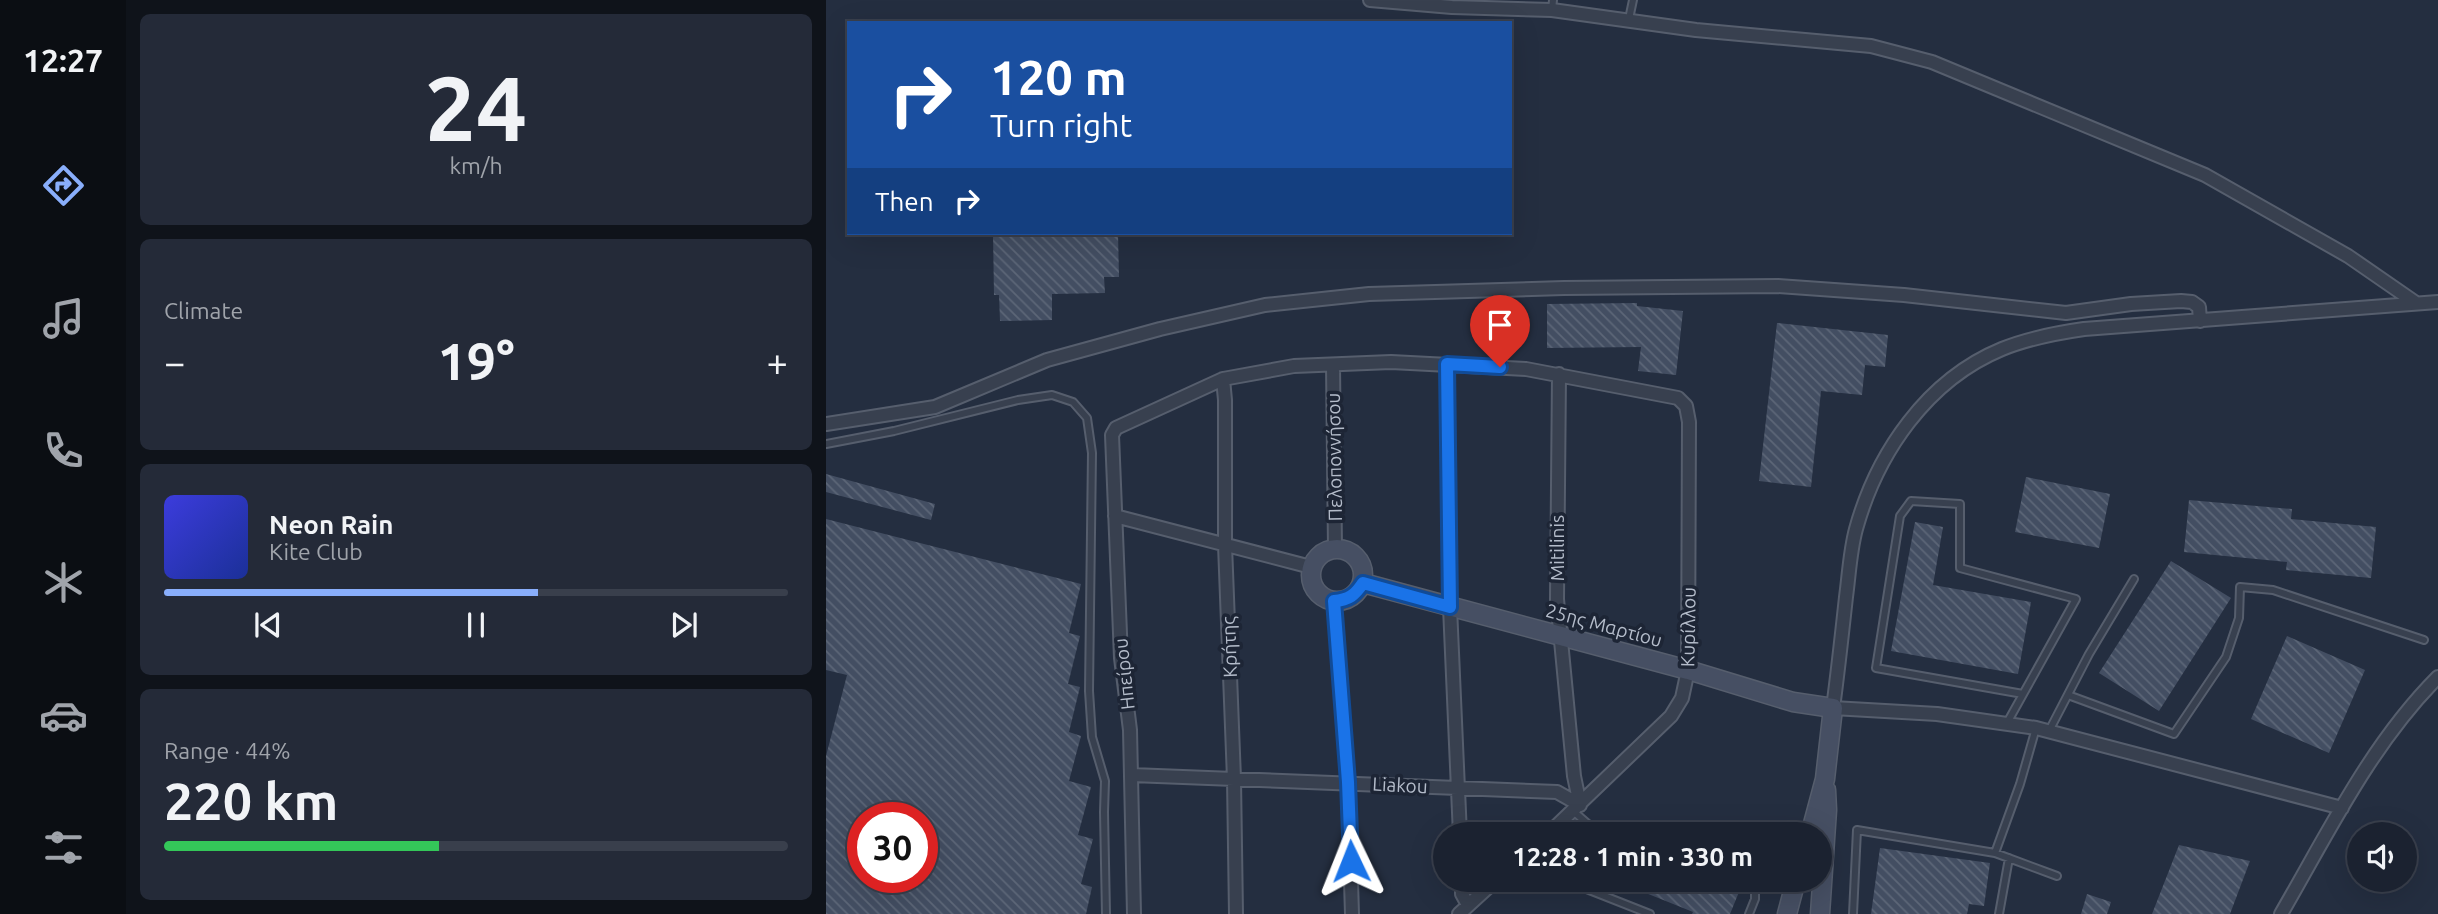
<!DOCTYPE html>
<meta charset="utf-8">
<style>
:root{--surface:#1b2230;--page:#242a38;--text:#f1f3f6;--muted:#a0a4ab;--line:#393f4c;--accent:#89aefb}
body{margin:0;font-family:Ubuntu,sans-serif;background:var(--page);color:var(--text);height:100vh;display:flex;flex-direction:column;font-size:26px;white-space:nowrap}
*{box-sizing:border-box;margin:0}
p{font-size:23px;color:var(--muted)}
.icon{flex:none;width:38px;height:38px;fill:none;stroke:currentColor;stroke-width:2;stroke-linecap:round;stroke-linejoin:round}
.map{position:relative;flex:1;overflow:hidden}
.sheet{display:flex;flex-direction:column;gap:14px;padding:14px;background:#0f131a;width:700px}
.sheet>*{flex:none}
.guide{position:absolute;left:21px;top:21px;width:665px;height:214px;border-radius:0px;box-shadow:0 7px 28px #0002,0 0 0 2px var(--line);background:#1a4fa0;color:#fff;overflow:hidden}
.tools{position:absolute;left:1521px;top:822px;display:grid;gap:14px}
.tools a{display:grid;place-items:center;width:70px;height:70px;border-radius:50%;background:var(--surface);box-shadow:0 7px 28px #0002,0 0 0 2px var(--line);font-size:35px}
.speed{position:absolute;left:21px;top:802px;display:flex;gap:14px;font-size:35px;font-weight:700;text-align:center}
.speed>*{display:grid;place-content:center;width:91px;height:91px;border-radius:50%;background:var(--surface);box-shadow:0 7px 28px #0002,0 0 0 2px var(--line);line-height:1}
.speed .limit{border:10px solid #d22;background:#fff;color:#111}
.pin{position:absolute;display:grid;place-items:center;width:60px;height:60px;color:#fff;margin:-72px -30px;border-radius:50% 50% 50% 0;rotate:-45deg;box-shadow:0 0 7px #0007}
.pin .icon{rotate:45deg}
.me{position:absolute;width:77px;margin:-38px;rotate:358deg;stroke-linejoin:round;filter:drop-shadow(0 0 5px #0008)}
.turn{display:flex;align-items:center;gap:24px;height:147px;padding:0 28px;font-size:32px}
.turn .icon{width:91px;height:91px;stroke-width:2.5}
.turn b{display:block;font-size:49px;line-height:60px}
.then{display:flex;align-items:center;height:66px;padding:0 28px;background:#0003;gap:14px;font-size:26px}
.big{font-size:52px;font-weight:700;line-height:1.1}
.sheet .widget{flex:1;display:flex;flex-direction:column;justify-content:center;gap:10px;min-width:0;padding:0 24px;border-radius:10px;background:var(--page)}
.sheet .dial{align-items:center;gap:0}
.dial b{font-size:91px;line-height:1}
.song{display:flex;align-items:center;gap:21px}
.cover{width:84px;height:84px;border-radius:10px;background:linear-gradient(135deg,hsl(240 70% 55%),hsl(230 70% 35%))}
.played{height:7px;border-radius:4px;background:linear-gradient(90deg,var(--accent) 60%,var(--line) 60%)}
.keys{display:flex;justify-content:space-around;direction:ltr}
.heat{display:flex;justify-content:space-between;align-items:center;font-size:38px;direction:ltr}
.charge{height:10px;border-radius:5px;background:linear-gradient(90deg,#34c759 44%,var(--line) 0)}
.trip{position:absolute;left:607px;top:822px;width:399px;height:70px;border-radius:35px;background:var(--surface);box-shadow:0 7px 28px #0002,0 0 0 2px var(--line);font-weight:700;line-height:70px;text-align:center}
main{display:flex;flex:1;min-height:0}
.dock{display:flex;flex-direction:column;width:126px;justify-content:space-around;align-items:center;background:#0b0e13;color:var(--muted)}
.dock .icon{width:49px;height:49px}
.dock .current{color:var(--accent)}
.dock b{font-size:32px;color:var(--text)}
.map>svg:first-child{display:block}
.building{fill:url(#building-back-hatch);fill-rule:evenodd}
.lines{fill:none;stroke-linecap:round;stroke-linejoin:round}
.lane-casing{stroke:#565e6d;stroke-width:10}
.street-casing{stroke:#565e6d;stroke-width:16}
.secondary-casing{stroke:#565e6d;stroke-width:21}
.lane{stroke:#38404f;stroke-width:6}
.street{stroke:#38404f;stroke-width:12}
.secondary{stroke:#464f63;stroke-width:18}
.route-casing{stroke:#114b97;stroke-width:18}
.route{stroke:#1a73e8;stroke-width:12}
.labels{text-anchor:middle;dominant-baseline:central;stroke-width:7;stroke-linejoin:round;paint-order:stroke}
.street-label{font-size:19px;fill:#b4bcca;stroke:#1d2535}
</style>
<main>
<nav class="dock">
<b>12:27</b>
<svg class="icon current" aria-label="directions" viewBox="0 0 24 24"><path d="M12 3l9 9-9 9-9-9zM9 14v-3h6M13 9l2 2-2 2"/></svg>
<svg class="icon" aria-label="music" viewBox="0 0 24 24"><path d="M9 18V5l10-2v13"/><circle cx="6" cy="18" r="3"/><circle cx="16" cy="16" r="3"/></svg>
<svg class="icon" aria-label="phone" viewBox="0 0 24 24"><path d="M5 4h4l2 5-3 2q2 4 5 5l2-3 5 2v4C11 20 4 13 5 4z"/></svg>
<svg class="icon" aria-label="climate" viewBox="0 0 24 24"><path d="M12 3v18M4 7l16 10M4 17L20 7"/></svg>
<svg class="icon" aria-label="car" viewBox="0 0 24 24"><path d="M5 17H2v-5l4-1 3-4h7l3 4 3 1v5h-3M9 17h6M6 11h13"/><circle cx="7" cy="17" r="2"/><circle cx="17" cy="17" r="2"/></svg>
<svg class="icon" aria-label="filters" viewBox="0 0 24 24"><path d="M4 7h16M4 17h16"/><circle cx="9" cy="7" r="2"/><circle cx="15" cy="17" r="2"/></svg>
</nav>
<section class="sheet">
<div class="widget dial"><b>24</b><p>km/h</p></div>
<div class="widget"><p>Climate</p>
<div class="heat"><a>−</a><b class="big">19°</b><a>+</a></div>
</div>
<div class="widget">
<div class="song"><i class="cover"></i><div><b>Neon Rain</b><p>Kite Club</p></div></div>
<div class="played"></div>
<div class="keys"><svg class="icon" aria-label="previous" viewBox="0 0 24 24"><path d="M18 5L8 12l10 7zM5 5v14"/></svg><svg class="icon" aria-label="pause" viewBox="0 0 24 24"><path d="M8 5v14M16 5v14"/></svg><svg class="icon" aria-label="next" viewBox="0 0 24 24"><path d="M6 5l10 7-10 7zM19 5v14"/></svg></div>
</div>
<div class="widget"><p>Range · 44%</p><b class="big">220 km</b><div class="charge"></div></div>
</section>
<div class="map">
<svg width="1612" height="914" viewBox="0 0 1612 914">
<defs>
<pattern id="building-back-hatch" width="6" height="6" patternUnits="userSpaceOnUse" patternTransform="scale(1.75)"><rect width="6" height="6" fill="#434e62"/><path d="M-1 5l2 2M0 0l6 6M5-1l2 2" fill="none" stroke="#5c6677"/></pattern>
</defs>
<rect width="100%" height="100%" fill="#242e40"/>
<path class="building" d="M167,233H292L293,277H278L279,293L226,294V320L174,321L173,295H168Z
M811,303V306L857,311L850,375L812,371L815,347L721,348V304Z
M951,323L1062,335L1059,367L1039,365L1036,395L995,391L985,487L933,481Z
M0,474L109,504L105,520L0,492Z
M1200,477L1284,494L1273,548L1189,532Z
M1363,500L1466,509L1465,519L1550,527L1545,578L1460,570L1461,562L1358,552Z
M0,519L255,584L243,633L254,636L242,684L254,687L243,732L255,736L243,781L265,787L252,835L267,839L255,884L266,887L260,914H0V756L21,675L0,670ZM37,817H96V877H37Z
M1089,522L1117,527L1107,585L1205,602L1192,674L1065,651Z
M1345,561L1405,598L1333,711L1273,673Z
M1461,636L1539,670L1503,753L1425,719Z
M1353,845L1424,861L1404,914H1326Z
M1054,848L1164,863L1158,906L1143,904L1141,914H1045Z
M865,880L878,885L882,880L913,892L904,914H866L867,912L790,881Z
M1261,894L1285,902L1281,914H1255Z"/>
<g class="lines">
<g class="lane-casing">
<path id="lane" d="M726,10L727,0
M803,19L807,0
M0,444L68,431L192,400L226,395L247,402L261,418L266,453L263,691L266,737L279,781L278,812L280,914
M1242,695L1348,734L1400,657L1413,618L1414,587L1447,590L1598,640
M1181,723L1250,599L1134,568V504L1085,501L1074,516L1050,668L1197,694
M1223,731L1263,654L1308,579
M747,811L769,830L778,835
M1169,853L1194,784L1210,728
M750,880L758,888L824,914
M913,880L929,889V899L923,914
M1027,914L1031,830L1169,853L1231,876
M1173,914L1183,858"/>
</g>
<g class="street-casing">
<path id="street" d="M544,0L626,7L726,10L870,30L1045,46L1106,62L1379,175L1522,256L1590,303
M621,364L624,607L634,835
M507,365L509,549
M733,374L731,599L748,776L754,805
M397,379L399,400V545L408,779L410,914
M0,424L109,407L221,360L334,329L439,305L543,294L738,288L952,286L1078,295L1240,313L1305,304L1355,301L1366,302L1373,307L1374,321
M289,516L485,567
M508,602L522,782L526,914
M306,775L731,792L754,805
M1516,808L1210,728L1111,714L1007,708C1012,671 1016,634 1020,597C1023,575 1024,551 1030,529C1051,453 1101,380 1176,349C1203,338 1230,333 1258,329L1612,302
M636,880V894L642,905
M308,914L304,730L295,658L286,435L290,428L397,379L468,366L565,362L700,369L852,398L860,406L863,422L862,670L856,698L845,716L721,835
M633,914L670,880
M1455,914C1502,833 1545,744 1612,677"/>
</g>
<g class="secondary-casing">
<path id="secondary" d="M485 575a26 26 0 1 1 52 0a26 26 0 1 1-52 0Z
M537,583L862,670L967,702L1007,708L999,779L984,835
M961,914L970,880
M994,914L1001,810L1000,790"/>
</g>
<use href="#lane" class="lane"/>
<use href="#street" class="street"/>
<use href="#secondary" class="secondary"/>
</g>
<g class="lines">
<g class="route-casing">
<path id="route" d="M525,861L522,782L508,601C523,600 529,595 537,583L624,607L621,364L674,367"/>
</g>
<use href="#route" class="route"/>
</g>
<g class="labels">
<g class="street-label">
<text transform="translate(508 457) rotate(-91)">Πελοποννήσου</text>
<text transform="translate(731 548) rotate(-90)">Mitilinis</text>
<text transform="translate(778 625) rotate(15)">25ης Μαρτίου</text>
<text transform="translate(862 627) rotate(-89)">Κυρίλλου</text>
<text transform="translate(403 647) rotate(-92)">Κρήτης</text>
<text transform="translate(298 674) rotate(-96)">Ηπείρου</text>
<text transform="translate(574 785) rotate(3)">Liakou</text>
</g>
</g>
</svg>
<div class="tools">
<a><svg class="icon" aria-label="sound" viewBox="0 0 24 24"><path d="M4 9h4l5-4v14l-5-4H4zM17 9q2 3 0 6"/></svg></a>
</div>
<div class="speed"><div class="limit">30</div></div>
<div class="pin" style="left:674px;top:367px;background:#d93025"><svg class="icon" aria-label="arrive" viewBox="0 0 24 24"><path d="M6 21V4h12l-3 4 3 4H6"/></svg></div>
<svg class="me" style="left:525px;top:861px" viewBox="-20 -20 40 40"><path d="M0-17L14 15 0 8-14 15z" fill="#1a73e8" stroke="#fff" stroke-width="4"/></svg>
<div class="trip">12:28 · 1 min · 330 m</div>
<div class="guide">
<div class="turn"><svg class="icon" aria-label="right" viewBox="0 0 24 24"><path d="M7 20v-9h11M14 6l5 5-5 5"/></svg><div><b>120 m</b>Turn right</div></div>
<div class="then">Then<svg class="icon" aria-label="right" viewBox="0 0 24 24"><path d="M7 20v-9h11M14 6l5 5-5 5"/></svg></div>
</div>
</div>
</main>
